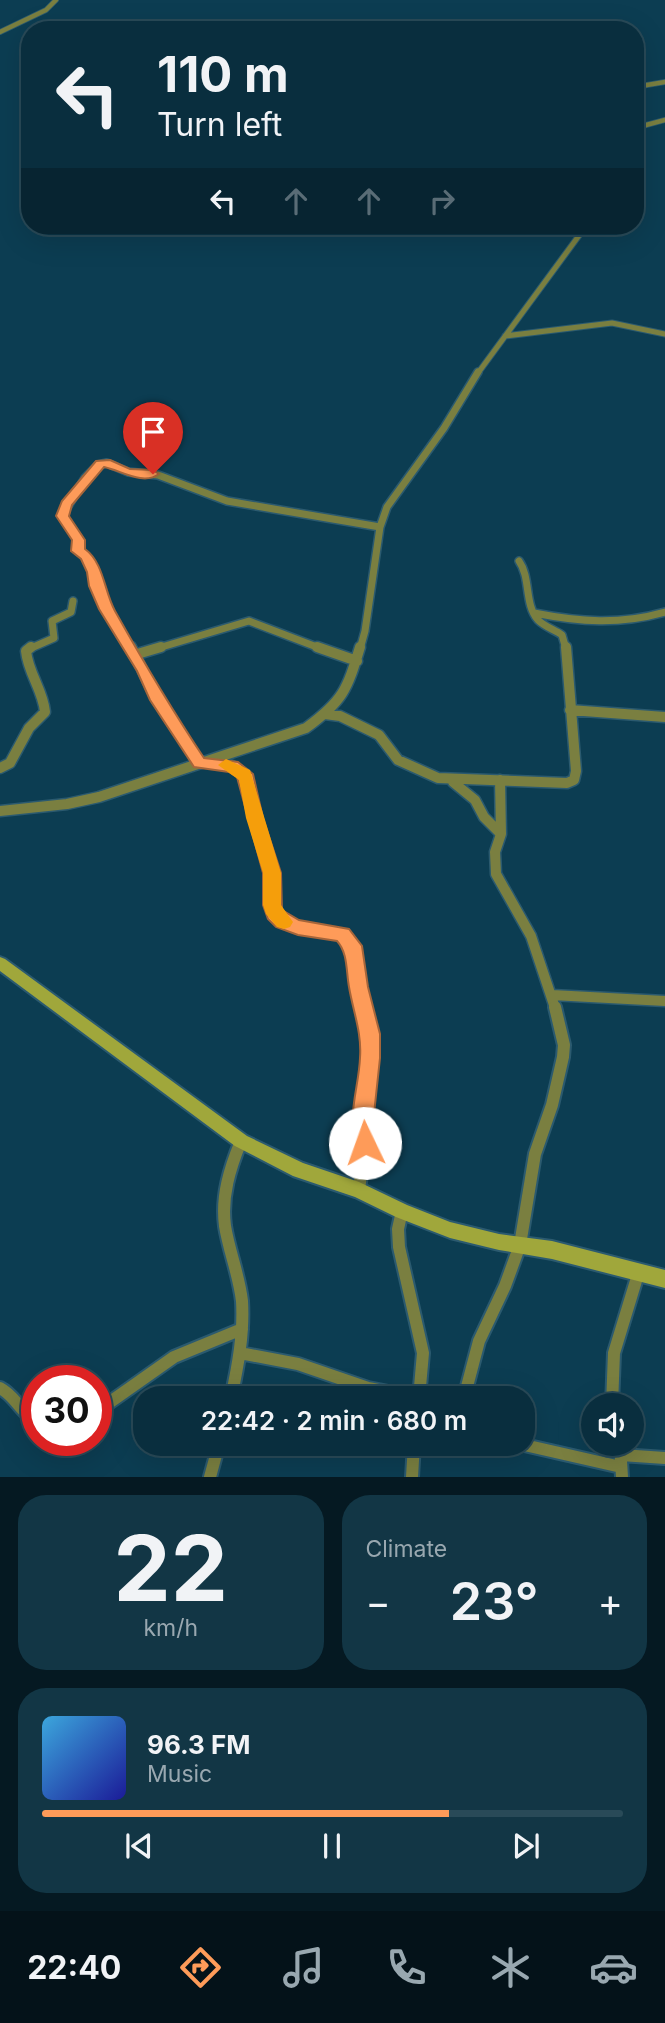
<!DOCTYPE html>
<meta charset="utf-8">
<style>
:root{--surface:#092e3e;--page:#123645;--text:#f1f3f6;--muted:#99a8b0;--line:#294a58;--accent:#fe9b59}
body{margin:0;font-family:Inter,sans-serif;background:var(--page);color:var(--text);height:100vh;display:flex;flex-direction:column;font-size:26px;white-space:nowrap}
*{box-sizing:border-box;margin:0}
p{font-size:23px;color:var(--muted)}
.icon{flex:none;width:38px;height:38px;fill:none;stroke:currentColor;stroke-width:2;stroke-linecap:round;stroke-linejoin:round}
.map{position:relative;height:1477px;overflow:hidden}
.sheet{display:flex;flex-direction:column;gap:18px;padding:18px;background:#051922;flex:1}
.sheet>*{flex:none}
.top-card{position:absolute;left:21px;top:21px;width:623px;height:214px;border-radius:28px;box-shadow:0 7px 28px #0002,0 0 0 2px var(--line);background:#092e3e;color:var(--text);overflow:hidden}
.tools{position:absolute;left:581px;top:1393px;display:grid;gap:14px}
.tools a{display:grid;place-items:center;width:63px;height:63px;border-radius:50%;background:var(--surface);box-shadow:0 7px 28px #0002,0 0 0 2px var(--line);font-size:35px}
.speed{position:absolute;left:21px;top:1365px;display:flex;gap:14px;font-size:35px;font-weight:700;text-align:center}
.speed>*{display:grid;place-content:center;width:91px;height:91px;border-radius:50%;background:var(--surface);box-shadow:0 7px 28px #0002,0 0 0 2px var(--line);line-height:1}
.speed .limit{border:10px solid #d22;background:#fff;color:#111}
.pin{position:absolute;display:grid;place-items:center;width:60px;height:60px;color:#fff;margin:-72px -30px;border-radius:50% 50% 50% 0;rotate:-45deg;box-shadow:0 0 7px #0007}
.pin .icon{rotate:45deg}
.me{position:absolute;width:77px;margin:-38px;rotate:357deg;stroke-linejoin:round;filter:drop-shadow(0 0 5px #0008)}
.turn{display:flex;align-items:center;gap:24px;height:147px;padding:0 21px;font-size:32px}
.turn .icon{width:91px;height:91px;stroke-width:2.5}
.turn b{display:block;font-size:49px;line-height:60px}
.lanes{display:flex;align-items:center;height:66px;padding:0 21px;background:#0003;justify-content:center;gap:35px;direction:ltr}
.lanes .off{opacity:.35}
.big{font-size:52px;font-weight:600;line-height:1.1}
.sheet .card{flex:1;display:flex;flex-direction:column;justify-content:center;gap:10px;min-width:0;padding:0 24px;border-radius:28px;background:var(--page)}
.sheet .dial{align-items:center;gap:0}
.dial b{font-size:91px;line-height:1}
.song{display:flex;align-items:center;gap:21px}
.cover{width:84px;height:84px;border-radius:10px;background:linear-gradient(135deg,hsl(200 70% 55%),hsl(240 70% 35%))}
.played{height:7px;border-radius:4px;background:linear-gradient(90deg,var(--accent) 70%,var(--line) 70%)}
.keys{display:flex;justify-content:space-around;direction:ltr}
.heat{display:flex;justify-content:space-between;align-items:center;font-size:38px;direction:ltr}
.sheet .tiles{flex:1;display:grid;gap:18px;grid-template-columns:1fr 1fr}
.card:last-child{grid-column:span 2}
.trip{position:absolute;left:133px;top:1386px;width:402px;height:70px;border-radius:28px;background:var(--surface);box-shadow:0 7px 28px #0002,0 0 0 2px var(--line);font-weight:600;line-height:70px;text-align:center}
.dock{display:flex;height:112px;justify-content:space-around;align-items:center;background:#041219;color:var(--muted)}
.dock .icon{width:49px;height:49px}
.dock .on{color:var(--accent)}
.dock b{font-size:32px;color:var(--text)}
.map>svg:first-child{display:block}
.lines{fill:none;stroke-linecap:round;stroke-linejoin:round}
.street-far4-casing{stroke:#2b5a6f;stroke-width:6}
.street-far3-casing{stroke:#2b5a6f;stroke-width:7}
.street-far2-casing{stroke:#2b5a6f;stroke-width:10}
.street-far1-casing{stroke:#2b5a6f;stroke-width:13}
.street-casing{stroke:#2b5a6f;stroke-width:16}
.secondary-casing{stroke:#2b5a6f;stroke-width:4}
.street-far4{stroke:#7a7f40;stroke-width:4.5}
.street-far3{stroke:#7a7f40;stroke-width:5}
.street-far2{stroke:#7a7f40;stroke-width:7}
.street-far1{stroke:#7a7f40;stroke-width:10}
.street{stroke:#7a7f40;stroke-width:12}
.secondary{fill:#a0a73b;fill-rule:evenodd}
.route{fill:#fe9b59;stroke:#a5653a;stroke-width:2}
.slow{fill:#f59e0b}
</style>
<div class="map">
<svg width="665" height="1477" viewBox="0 0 665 1477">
<rect width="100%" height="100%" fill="#0c3d52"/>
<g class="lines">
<g class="street-far4-casing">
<path id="street-far4" d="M0,32L46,10L56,0
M635,87L665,82
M635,128L665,120"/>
</g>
<g class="street-far3-casing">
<path id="street-far3" d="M505,336L612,323L665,334
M478,373L586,226"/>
</g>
<g class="street-far2-casing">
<path id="street-far2" d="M519,561C531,578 524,604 538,620C545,627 555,630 562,635L566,649
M534,613C580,622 619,625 665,612
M29,649L54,638L52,621L71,612L73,601
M131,649L107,609L86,557L78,551V540L62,516L85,478L98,465L107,463L128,472L158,475L227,501L380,527
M155,649L249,621L322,649
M360,649L365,631L380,527L387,507L444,428L478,372"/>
</g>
<g class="street-far1-casing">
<path id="street-far1" d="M131,647L157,700L199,763
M317,647L357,661
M134,655L161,647
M570,710L665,717
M325,714L340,716L379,735L398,760L438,778L567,783L574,780L576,771L566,647
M207,762L232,766L245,774L254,818L272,873V905L275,914L283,922L298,927L342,934L353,946L364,1008
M0,768L10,763L29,728L45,712C43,690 28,673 26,651L31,647
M500,780L501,834L495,852L496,874L531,936L555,1008
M453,782L475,800L484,817L501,834
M0,811L67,804L99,797L306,728C343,701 347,690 360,647
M552,995L665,1001"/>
</g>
<g class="street-casing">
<path id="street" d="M359,1190L365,1143L363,1114L370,1045L363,1007
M402,1211L398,1229L399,1247L423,1353L419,1398
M240,1353L298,1364L368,1388L419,1398
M0,1388C16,1396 20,1413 37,1420
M231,1398C238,1366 244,1333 242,1301C239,1275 229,1251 225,1226C221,1196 230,1168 241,1141
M464,1398L479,1341L505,1286L520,1245L535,1154L552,1105L563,1057L564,1045L555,1007
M612,1405L614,1353L639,1271
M96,1412L174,1357L242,1329
M520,1444L621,1467
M620,1444L622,1477
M621,1455L665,1458
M210,1477L219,1444
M412,1477L414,1444"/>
</g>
<g class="secondary-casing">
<path id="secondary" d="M0,957L5,959L247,1136L303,1163L359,1182L407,1205L450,1222L499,1234L552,1241L665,1270V1288L552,1259L499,1250L450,1238L396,1217L355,1197L293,1176L235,1146L0,971Z"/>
</g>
<use href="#street-far4" class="street-far4"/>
<use href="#street-far3" class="street-far3"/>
<use href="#street-far2" class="street-far2"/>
<use href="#street-far1" class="street-far1"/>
<use href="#street" class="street"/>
<use href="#secondary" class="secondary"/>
</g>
<path class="route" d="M110,460L130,469L153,470L159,474C143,486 120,470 104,467L72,505L69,516L85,540V549C104,563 104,591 115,611C143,661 172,710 204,758L238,762L253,774L263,818L281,873L282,910L299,920L349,929L362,946L368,987L380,1034V1058L374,1114L376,1143L373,1150L365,1153L358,1150C345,1121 359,1087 360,1058C362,1033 353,1011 349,987C346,971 348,953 337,941L298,935L276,927L268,919L263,905V873L237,777L229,772L194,767L150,700L137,671L99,609L89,586L87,572L81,559L71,551L72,540L56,516L62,501L96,461Z"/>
<path class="slow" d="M226,759L250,770L281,873V905L293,922L290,927L284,929L277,927L266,914L263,905V873L246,818L239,780L218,765Z"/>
</svg>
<div class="tools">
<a><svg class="icon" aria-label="sound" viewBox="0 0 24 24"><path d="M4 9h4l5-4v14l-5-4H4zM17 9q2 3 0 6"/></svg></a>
</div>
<div class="speed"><div class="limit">30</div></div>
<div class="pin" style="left:153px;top:474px;background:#d93025"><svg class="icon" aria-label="arrive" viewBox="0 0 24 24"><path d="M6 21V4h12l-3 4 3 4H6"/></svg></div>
<svg class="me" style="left:365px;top:1143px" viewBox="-20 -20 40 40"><circle r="19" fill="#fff"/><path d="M0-13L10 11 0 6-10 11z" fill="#fe9b59"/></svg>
<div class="trip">22:42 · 2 min · 680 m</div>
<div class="top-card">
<div class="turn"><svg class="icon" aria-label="left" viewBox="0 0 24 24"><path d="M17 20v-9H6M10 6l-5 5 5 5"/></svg><div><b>110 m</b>Turn left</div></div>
<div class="lanes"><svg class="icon" aria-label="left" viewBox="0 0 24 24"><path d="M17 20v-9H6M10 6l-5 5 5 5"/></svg><svg class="icon off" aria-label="ahead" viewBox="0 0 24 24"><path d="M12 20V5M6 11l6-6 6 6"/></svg><svg class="icon off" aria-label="ahead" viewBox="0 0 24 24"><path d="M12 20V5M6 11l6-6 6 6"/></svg><svg class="icon off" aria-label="right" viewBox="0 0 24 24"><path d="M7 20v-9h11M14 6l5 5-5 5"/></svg></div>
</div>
</div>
<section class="sheet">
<div class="tiles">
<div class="card dial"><b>22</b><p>km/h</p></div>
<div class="card"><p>Climate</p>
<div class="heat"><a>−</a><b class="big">23°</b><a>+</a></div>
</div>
<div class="card">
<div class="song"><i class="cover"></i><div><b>96.3 FM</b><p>Music</p></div></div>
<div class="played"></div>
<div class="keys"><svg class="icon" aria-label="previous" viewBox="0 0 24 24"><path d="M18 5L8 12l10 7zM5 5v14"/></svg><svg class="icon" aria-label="pause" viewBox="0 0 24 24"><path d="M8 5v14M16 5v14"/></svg><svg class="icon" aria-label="next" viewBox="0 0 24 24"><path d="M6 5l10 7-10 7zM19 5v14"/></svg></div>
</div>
</div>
</section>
<nav class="dock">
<b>22:40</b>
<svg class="icon on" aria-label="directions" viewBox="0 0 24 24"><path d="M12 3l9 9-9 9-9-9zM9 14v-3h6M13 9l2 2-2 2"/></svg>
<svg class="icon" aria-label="music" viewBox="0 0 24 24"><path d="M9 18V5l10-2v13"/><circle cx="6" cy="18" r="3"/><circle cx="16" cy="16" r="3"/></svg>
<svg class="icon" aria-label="phone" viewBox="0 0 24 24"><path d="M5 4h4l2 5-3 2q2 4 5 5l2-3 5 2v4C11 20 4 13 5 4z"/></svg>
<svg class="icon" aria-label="climate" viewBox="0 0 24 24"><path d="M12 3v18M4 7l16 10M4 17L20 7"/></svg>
<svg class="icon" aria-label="car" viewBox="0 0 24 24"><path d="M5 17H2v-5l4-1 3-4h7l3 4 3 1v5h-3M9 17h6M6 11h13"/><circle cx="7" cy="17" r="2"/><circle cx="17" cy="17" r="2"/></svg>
</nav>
